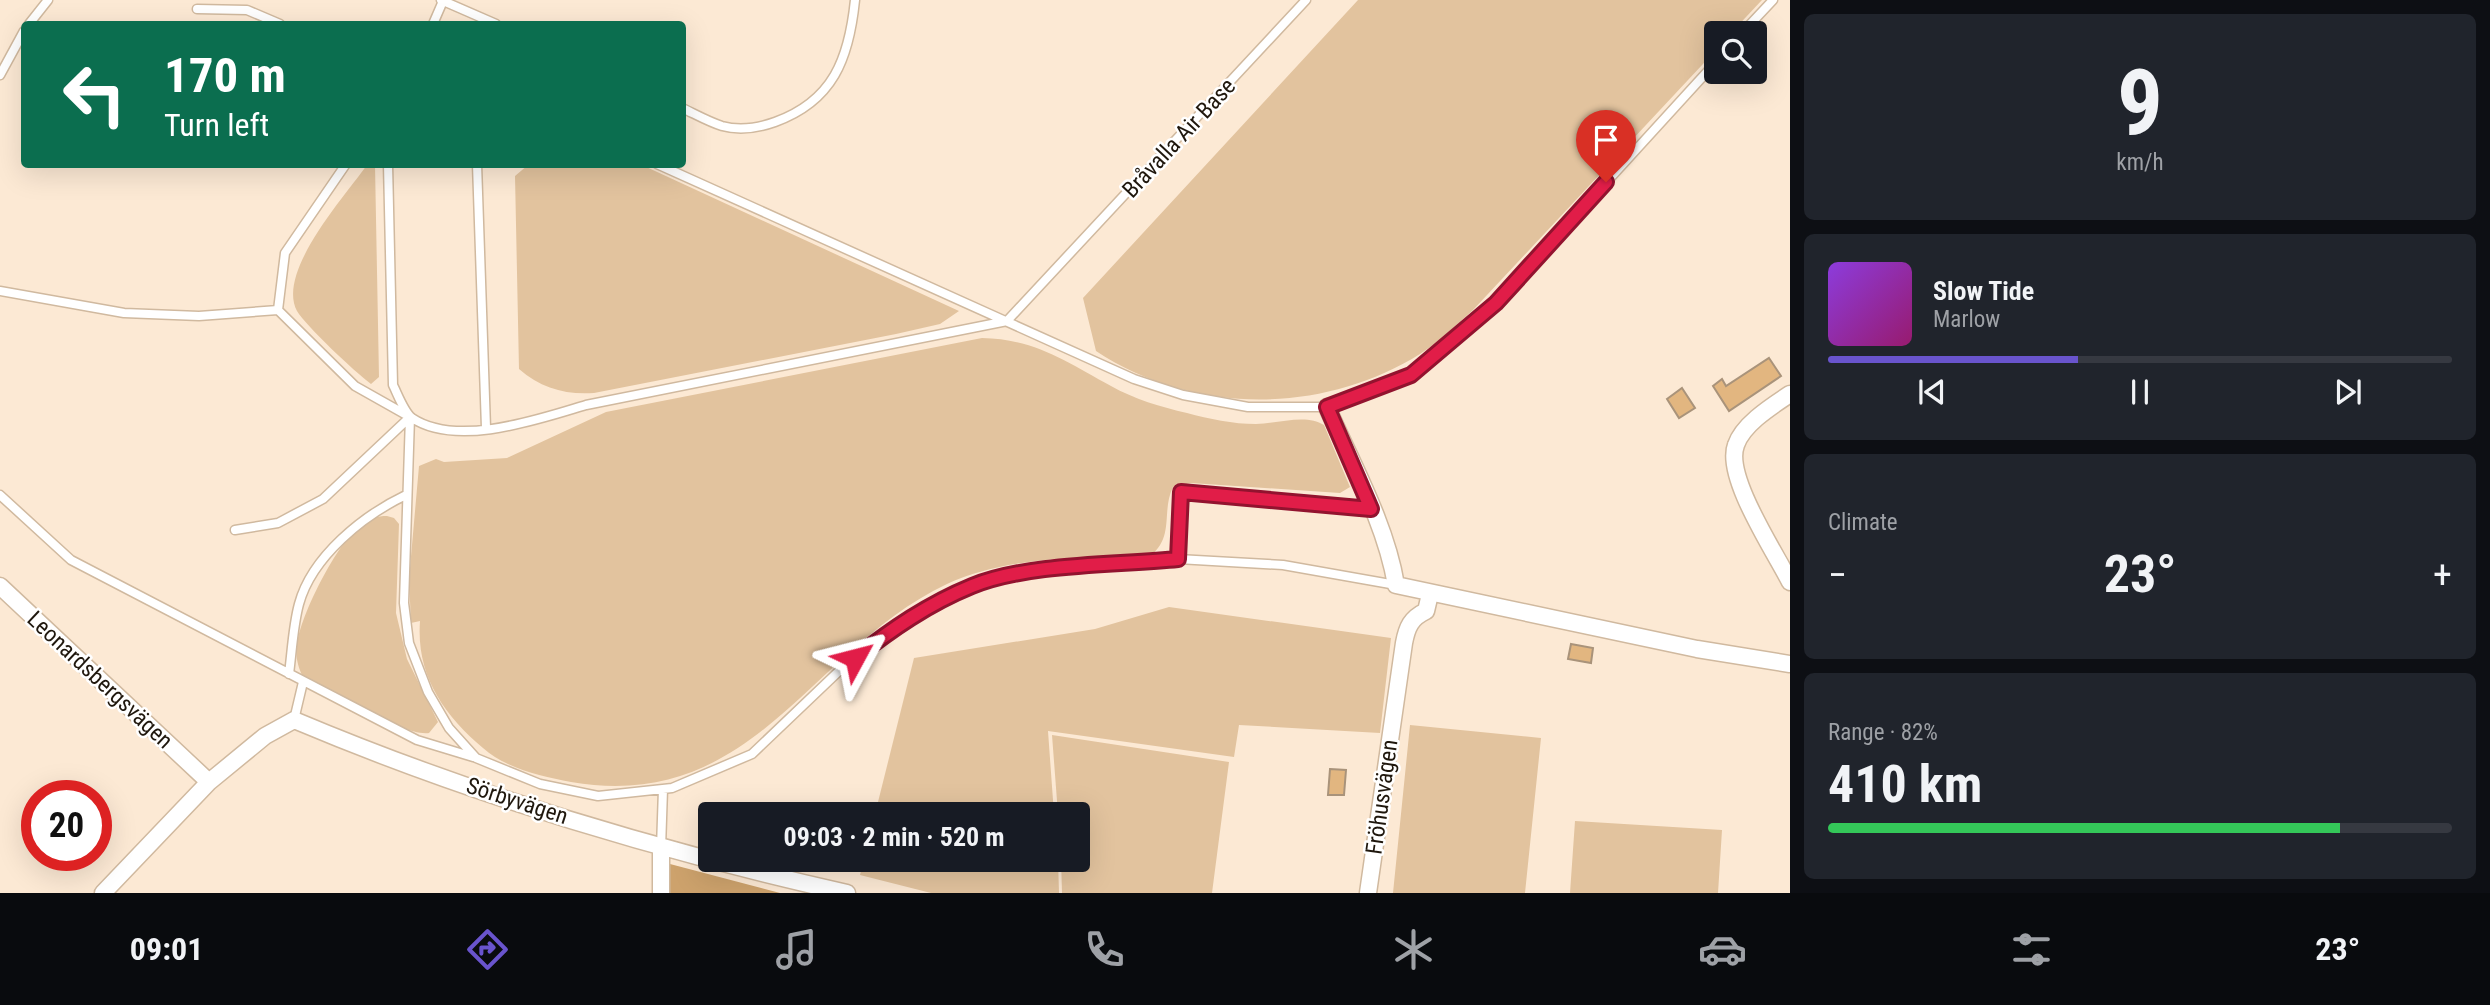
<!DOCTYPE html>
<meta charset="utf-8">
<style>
:root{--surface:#171b24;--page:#20242c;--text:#f1f3f6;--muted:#9ea1a6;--line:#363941;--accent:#6954cd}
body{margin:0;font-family:"Roboto Condensed",sans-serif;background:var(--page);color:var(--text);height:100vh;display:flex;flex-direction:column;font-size:26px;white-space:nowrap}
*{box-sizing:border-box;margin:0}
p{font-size:23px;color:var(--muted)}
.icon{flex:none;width:38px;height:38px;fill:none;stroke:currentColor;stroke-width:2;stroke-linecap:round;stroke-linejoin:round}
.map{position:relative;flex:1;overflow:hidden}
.side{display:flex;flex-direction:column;gap:14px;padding:14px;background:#0d0f14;width:700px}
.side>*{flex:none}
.banner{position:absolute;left:21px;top:21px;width:665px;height:147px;border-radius:7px;box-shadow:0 7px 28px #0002;background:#0b6e4f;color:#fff;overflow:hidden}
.buttons{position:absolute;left:1704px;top:21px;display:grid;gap:14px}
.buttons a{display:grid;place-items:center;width:63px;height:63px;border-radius:7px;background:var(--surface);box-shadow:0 7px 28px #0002;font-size:35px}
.speed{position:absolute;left:21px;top:780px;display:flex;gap:14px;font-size:35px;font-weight:700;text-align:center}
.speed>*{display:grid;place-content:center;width:91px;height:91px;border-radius:50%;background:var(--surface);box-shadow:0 7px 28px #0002;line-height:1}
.speed .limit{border:10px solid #d22;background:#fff;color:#111}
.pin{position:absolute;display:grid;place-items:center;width:60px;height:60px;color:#fff;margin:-72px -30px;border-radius:50% 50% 50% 0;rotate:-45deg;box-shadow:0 0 7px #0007}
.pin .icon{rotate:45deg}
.me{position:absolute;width:77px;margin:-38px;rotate:52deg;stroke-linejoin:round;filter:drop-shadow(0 0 5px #0008)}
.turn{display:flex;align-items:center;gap:24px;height:147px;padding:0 28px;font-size:32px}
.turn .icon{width:91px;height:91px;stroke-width:2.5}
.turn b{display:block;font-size:49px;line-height:60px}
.big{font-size:52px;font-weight:700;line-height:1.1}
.side .widget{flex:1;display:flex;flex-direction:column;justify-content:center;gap:10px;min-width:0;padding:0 24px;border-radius:10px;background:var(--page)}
.side .dial{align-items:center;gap:0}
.dial b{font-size:91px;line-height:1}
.song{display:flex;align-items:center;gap:21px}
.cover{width:84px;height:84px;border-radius:10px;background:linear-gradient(135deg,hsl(270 70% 55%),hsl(320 70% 35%))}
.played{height:7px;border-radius:4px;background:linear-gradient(90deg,var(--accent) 40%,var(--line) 40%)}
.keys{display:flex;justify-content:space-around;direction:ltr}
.heat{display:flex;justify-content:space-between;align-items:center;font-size:38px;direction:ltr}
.charge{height:10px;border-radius:5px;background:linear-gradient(90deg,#34c759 82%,var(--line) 0)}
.trip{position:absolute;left:698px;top:802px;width:392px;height:70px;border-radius:7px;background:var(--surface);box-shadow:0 7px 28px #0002;font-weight:700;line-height:70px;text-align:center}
.menu{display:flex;height:112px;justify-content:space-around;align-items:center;background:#090b0e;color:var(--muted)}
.menu .icon{width:49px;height:49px}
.menu .current{color:var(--accent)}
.menu b{font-size:32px;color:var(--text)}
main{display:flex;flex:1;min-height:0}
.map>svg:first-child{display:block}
.green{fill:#e2c39e}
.forest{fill:#cda26c}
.building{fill:#e2b680;stroke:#a9937a;stroke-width:2}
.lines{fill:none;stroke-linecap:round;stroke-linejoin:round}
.service-casing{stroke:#d0b99f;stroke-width:11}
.minor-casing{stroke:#d0b99f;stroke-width:19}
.service{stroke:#fff;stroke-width:8}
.minor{stroke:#fff;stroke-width:16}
.route-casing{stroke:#92132f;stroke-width:18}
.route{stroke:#e11d48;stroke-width:12}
.labels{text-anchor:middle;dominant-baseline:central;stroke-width:5;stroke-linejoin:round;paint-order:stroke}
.street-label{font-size:23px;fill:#1f170d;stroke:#fff}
</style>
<main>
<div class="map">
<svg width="1790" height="893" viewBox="0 0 1790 893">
<rect width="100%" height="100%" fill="#fce9d4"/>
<path class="green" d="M1358,0H1762L1731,33H1717V49L1473,310C1456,325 1439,342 1420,354C1322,415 1193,415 1096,351L1083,298Z
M367,165H375L379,377L371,384C355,372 306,326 297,311C276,272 345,196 367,165Z
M528,165H642L959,311L940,324L896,334L594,393C565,395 541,388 519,369L515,176Z
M982,338C1035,339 1067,362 1111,386C1134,399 1161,407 1187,413C1209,419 1233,424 1256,424C1277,424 1306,413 1324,425L1350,487L1340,493L1191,483L1173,487C1161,511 1175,537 1150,556C1084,557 1008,556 947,584C808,650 755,813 571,782C541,776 507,769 483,748C443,714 416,675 420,621L411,623L409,579L419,466L436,459L444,462L507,458L606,412Z
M387,516L394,518L399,524L396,613L407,659L438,722L429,733C404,737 329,690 303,677C298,667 295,656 297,645C300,615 338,542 361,524C370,518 377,516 387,516Z
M1169,607L1391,638L1380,733L1239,725L1234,757L1048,731L1054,814H875L914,658L1095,629Z
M1410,725L1541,738L1525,893H1393Z
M1052,735L1229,762L1212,893H1062L1061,859H1078V814H1058Z
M1575,821L1722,830L1718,893H1570Z
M864,859H1058L1059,893H931L860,875Z"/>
<path class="forest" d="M670,864L780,893H670Z"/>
<path class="building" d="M1769,358L1781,376L1729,411L1713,386L1722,379L1726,386Z
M1682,388L1695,408L1679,418L1667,399Z
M1571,644L1593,648L1591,663L1568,659Z
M1330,769L1346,770L1344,795H1328Z"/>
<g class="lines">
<g class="service-casing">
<path id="service" d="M441,0L496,24
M197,9L247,10L280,24
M29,24L48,0
M433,24L443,1
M1742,33L1773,0
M0,75L24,31
M682,108C695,114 709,122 722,126C740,131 758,128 775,122C833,101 849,59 855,0
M346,164L285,253L278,310L355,386L410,417
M388,164L393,385C398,395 404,412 412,418C457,448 539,419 586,405L1007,321L1306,0
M477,164L486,428
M657,164L1134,379L1183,395L1248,407H1327L1411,375L1496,303L1717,61
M0,291L124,313L199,316L278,310
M410,417L404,603L409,643L428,692L449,728L476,758L540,784L598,796L672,788L752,754L838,672L905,619L974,585L1025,573L1178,559L1283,565L1396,585
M0,495L71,560L417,740L473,757
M235,530L278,523L323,499L410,417
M1178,559L1181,492L1371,509
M289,674C292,651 293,626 299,604C312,556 364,515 406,495
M294,720L303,682
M661,848L663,789"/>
</g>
<g class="minor-casing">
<path id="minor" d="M1790,394C1772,406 1743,424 1736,445C1724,476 1775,552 1790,582
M1327,407C1352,464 1386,524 1396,585L1697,649L1790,664
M0,586L209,782L103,893
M209,782L265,736L294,720C472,795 659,851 847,893
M661,893V848
M1368,893L1404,643C1407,627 1411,618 1426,611L1430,594"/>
</g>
<use href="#service" class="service"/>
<use href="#minor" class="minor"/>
</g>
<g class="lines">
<g class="route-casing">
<path id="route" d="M855,658C892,629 928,604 972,586C1028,563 1117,565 1178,559L1181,492L1371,509L1327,407L1411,375L1496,303L1606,182"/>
</g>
<use href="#route" class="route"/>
</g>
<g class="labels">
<g class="street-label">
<text transform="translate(1179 138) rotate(-47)">Bråvalla Air Base</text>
<text transform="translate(100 680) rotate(43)">Leonardsbergsvägen</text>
<text transform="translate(1382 797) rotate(-82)">Fröhusvägen</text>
<text transform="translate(517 801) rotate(18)">Sörbyvägen</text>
</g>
</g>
</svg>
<div class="buttons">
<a><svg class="icon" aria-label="search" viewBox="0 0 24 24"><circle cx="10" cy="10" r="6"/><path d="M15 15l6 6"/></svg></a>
</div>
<div class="speed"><div class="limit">20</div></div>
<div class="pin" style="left:1606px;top:182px;background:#d93025"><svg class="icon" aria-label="arrive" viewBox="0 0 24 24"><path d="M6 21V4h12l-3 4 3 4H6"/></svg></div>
<svg class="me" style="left:855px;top:658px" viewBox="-20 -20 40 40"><path d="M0-17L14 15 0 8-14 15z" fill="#e11d48" stroke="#fff" stroke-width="4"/></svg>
<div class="trip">09:03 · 2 min · 520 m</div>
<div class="banner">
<div class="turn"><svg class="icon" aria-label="left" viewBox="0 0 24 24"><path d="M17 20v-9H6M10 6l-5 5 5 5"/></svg><div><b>170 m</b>Turn left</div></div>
</div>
</div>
<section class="side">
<div class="widget dial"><b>9</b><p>km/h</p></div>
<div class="widget">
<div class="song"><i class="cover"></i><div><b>Slow Tide</b><p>Marlow</p></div></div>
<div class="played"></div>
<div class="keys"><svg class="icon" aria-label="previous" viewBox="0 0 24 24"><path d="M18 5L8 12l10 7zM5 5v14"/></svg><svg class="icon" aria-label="pause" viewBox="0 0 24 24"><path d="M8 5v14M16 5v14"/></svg><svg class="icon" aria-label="next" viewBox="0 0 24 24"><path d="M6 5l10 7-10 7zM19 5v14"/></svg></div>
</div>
<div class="widget"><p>Climate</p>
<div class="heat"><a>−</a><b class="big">23°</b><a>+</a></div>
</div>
<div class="widget"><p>Range · 82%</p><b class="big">410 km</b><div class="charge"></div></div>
</section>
</main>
<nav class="menu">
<b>09:01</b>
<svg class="icon current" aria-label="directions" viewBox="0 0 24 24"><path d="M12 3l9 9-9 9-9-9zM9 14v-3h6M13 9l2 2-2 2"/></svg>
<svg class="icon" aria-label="music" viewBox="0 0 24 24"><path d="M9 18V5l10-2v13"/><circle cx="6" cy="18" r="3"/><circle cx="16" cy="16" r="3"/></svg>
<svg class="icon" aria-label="phone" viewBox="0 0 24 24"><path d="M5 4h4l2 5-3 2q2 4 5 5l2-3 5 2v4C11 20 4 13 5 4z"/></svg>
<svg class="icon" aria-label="climate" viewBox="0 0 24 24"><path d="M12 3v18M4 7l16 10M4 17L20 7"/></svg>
<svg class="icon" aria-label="car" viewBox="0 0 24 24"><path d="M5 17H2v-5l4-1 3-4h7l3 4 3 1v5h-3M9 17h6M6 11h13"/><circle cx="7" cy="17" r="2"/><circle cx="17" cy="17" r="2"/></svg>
<svg class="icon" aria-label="filters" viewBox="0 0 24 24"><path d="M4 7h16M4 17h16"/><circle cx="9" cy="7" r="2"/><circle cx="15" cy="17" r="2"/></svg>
<b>23°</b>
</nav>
